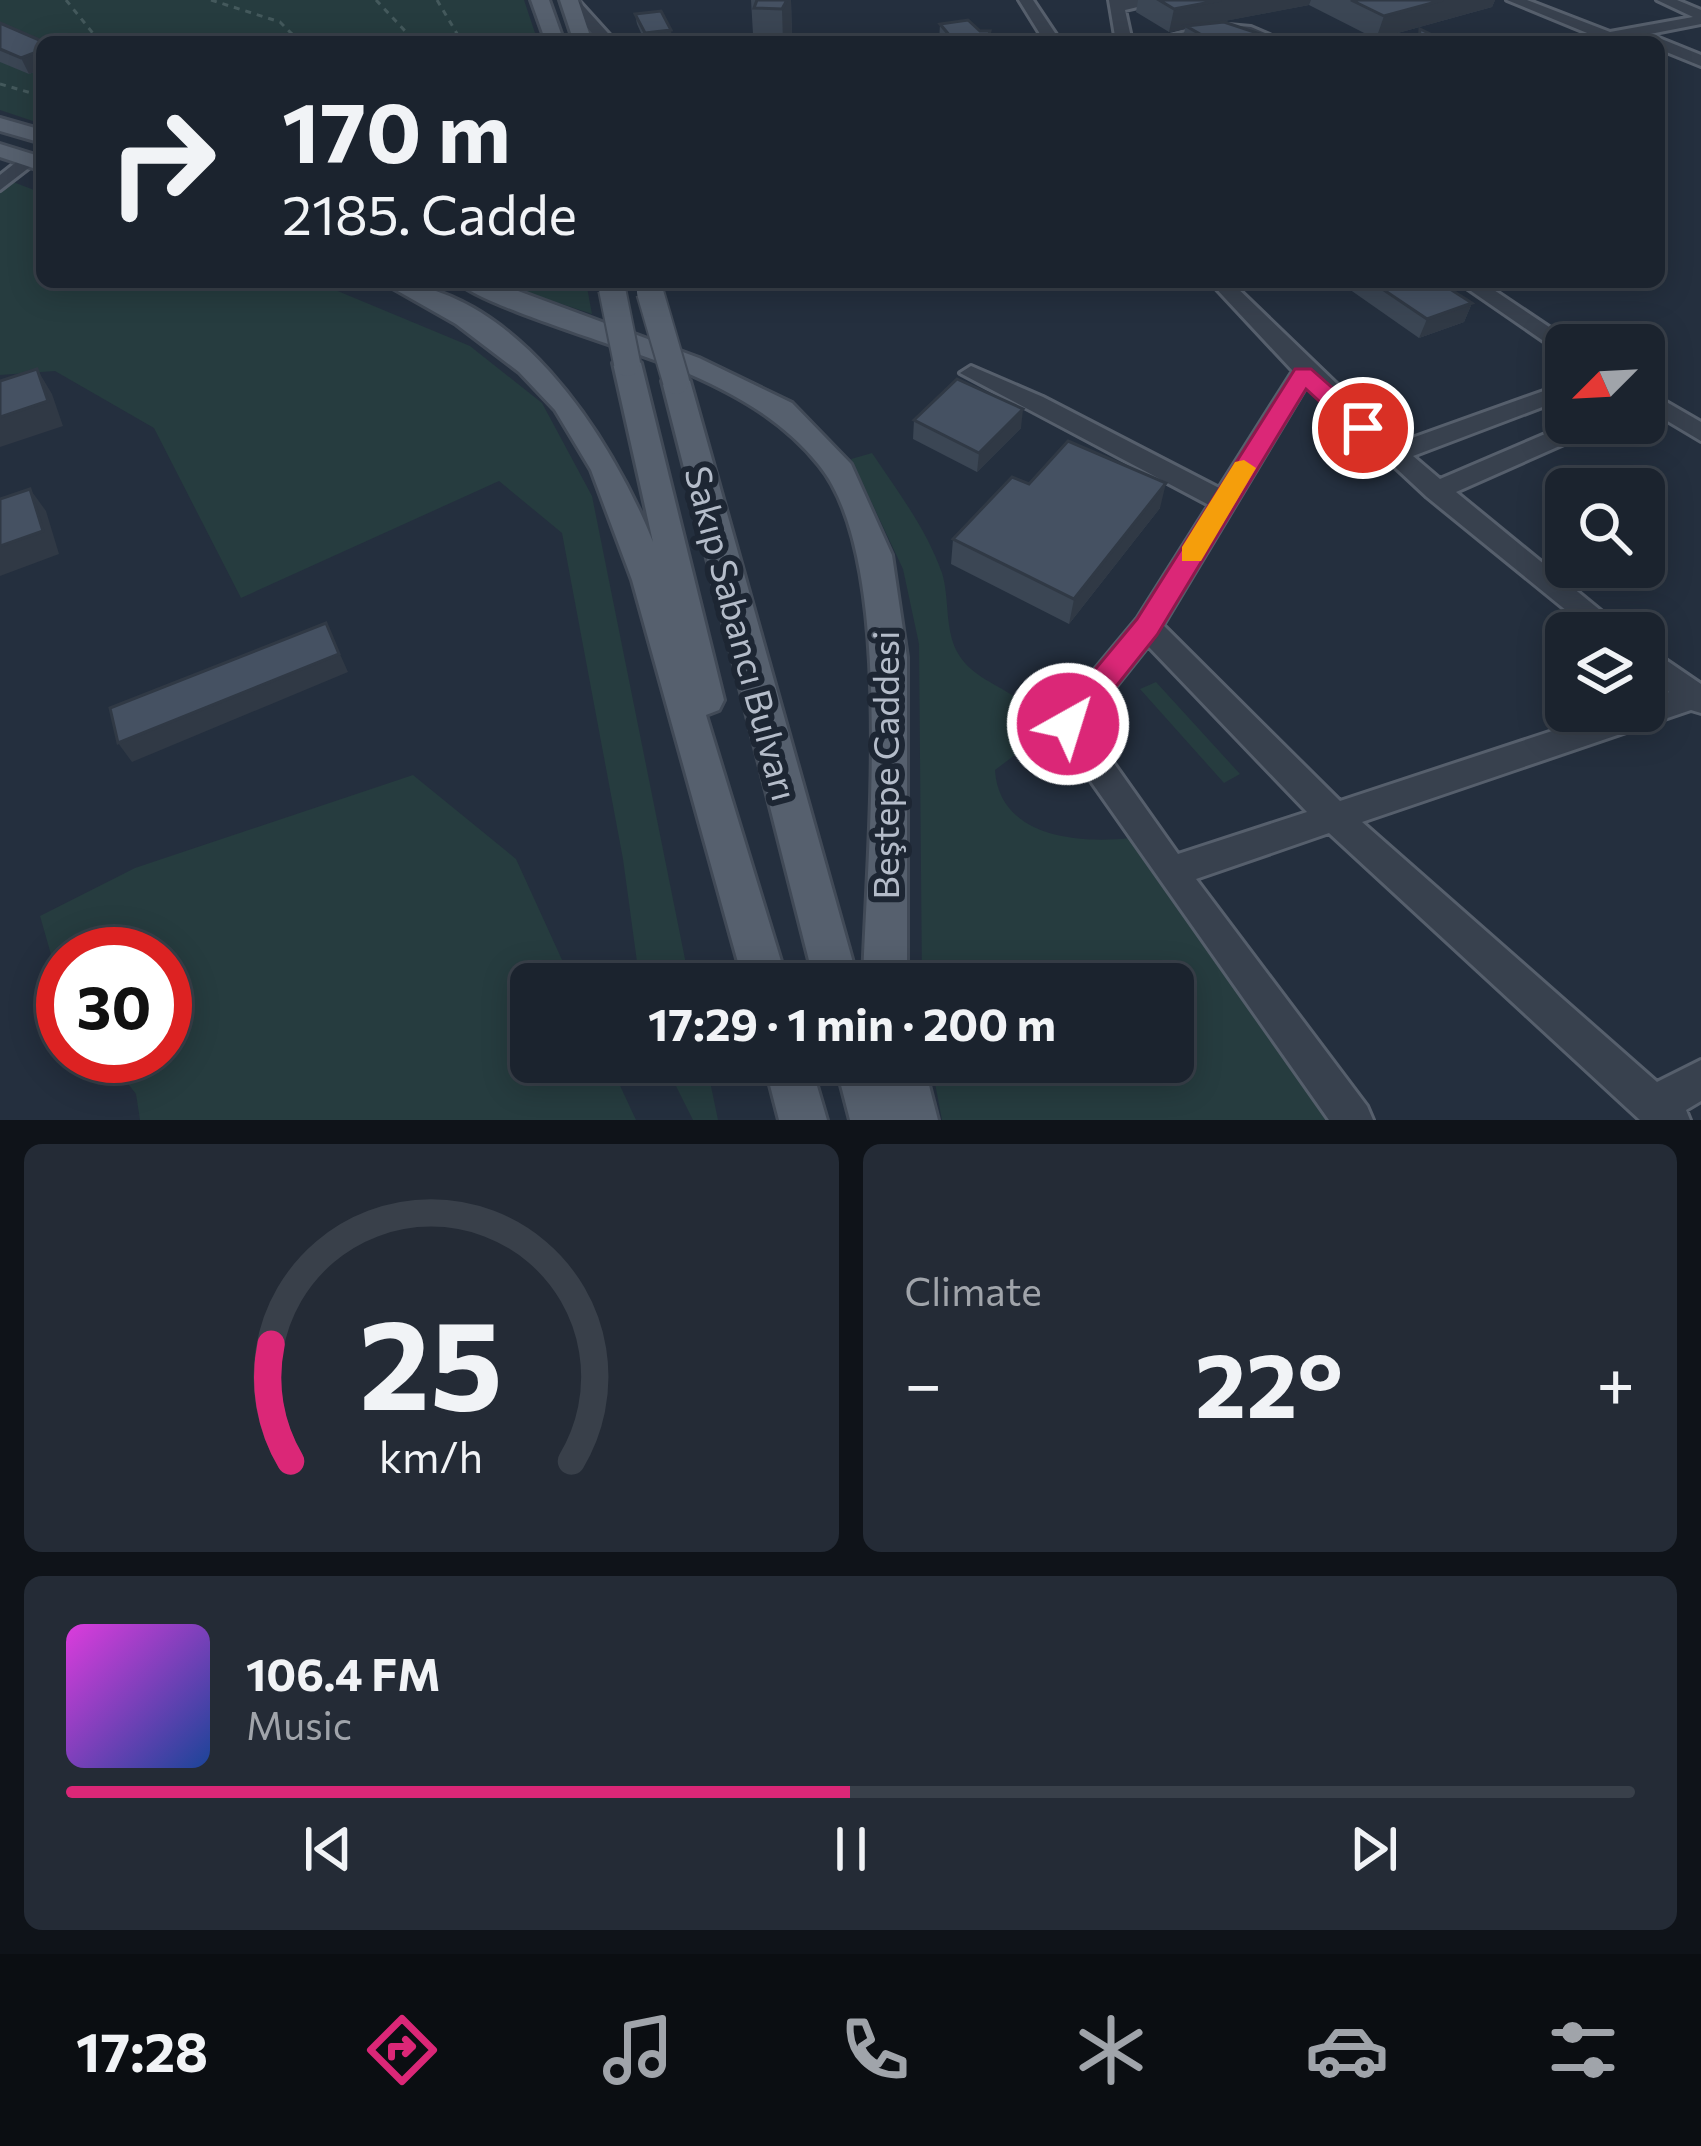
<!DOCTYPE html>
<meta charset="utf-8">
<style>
:root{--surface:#1b232e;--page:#242b36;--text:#f1f3f6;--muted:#a0a4aa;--line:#39404a;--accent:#db2777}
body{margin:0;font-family:Commissioner,sans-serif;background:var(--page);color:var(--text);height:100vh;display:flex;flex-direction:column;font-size:45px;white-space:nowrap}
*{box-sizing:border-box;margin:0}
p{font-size:39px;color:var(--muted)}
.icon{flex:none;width:66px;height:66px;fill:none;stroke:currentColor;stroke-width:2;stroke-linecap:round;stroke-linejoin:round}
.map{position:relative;height:1120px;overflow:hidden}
.details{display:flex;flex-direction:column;gap:24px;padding:24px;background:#0f1319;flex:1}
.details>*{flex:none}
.hud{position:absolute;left:36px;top:36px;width:1629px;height:252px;border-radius:18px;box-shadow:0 6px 30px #0003,0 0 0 3px var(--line);background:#1b232e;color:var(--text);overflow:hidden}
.needle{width:78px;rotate:246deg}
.controls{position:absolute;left:1545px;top:324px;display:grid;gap:24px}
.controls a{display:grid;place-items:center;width:120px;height:120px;border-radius:18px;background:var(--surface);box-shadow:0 6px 30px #0003,0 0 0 3px var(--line);font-size:60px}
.speed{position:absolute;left:36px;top:927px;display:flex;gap:24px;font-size:60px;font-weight:700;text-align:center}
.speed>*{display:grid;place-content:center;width:156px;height:156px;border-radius:50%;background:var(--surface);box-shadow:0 6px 30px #0003,0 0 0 3px var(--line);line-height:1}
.speed .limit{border:18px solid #d22;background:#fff;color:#111}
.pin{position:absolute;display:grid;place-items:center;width:102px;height:102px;color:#fff;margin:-51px;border:6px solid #fff;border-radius:50%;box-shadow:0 3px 12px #0007}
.me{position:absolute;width:132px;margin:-66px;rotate:39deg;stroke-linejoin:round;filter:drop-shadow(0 0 9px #0008)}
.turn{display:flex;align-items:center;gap:42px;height:252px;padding:0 48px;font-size:54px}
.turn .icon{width:156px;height:156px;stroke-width:2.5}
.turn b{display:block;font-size:84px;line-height:102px}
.big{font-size:90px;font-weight:700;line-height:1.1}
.details .widget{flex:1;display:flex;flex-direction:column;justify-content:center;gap:18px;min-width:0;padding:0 42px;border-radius:18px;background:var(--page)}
.details .dial{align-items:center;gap:0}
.dial svg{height:312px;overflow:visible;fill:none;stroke:var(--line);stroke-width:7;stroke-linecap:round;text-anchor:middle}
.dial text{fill:var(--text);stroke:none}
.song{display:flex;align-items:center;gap:36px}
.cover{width:144px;height:144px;border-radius:18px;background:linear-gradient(135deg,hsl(300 70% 55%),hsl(220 70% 35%))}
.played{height:12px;border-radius:6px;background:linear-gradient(90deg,var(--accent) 50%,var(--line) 50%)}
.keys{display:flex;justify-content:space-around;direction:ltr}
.heat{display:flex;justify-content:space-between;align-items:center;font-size:66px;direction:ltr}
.details .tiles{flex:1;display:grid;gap:24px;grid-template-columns:1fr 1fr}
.widget:last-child{grid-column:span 2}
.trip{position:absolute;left:510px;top:963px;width:684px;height:120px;border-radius:18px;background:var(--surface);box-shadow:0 6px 30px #0003,0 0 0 3px var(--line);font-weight:700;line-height:120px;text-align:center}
.tabs{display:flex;height:192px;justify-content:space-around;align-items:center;background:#0b0e12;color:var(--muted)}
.tabs .icon{width:84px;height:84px}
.tabs .active{color:var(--accent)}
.tabs b{font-size:54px;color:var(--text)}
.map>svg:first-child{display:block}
.green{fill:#263c3f}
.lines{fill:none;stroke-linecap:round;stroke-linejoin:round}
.minor-casing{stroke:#565f6c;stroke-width:6}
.major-casing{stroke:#414a57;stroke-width:6}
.path{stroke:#44595c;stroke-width:3;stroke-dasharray:6 6;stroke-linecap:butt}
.minor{fill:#38414e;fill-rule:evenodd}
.major{fill:#56606e;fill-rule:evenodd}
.major-bridge-casing{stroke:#414a57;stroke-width:30;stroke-linecap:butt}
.major-bridge{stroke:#56606e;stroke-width:26}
.wall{fill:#3b4654}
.shaded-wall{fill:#303945}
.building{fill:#455162;stroke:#303945;stroke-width:3}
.route{fill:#db2777;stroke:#8e194d;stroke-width:3}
.slow{fill:#f59e0b}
.labels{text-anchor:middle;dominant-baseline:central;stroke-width:12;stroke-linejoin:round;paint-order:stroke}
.street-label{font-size:36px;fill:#b4bcc9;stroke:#1d2633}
</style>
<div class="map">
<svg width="1701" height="1120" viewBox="0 0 1701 1120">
<rect width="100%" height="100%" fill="#242f3e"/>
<path class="green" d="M0,0H524L538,42H42V124L0,110Z
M0,177L42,193V282H316L470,346L542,403L592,496L690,984H640L623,859L562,533L499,481L241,598L154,428L55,371L0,375Z
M495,282H586L592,314Z
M872,453C898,492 926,528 942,573C950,599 944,631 959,655C980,690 1036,689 1039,737L995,770C999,837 1078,844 1131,838L1335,1120H942L931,1062H1173V984H922L919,644L903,569L851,459Z
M1156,682L1240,774L1224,783L1140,689Z
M413,775L516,859L573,984H531V1062H609L636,1120H140L136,1094L106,1056H165V954H63V996L40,916L135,868Z
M664,1062H706L718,1120H693Z"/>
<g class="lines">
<g class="minor-casing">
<path id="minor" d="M563,0H578L616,42H600Z
M1019,0H1033L1061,42H1045Z
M1109,0H1167L1125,10L1132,42H1116Z
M1507,0H1527L1610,32L1693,17L1657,0H1677L1701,10V24L1609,42Z
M1217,24L1251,27L1286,42L1231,33L1147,42Z
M1659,38L1701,55V66L1659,49V42H1652Z
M24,156L39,160L0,190V175Z
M1210,282H1231L1398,443L1566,383V398L1413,456L1440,479L1571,423H1604L1600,428L1456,492L1628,633H1594L1427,497L1307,385L1163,625L1340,801L1613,711H1644V701L1669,692L1644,672V645L1701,684V713L1691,710L1362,822L1657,1082L1701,1060V1101L1686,1110L1690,1120H1640L1329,833L1196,879L1367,1106L1373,1120H1329L1057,733L1053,724L1057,715L1137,619L1209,505L960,373L971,366L1043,397L1219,488L1293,371ZM1148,646L1307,812L1178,854L1086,724Z
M1458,282H1482L1576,345H1566V353L1558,351Z
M1644,389L1701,422V441L1644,407Z"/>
</g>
<g class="major-casing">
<path id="major" d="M531,0H549L564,42H546Z
M560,0H578L592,42H574Z
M0,118L42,130V143L0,131Z
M0,144L42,157V171L0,157Z
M382,282C511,282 611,436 653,542L613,363L627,355L641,363L724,700L719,710L706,715L788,984H744L632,580L591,470L555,410L519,372L456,324Z
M458,282H494L699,358L792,403L851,464L892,555L907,657V984H863C866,859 898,561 819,465C781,418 732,392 678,369C636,351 481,306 458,282Z
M676,372L690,381L859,984H815L662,381Z
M764,1062H810L827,1120H779Z
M835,1062H923L938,1120H850Z"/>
</g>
<path class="path" d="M66,0L100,42
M211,0L280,22L300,42
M376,0L407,33L397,42
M437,0L462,42
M0,84L42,96"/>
<use href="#minor" class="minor"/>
<use href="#major" class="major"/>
<g class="major-bridge-casing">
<path id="major-bridge" d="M612,289L627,363
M650,292L676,381"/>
</g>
<use href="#major-bridge" class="major-bridge"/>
</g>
<path class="wall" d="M751,0H791L792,42H756L753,34Z
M1138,0H1495L1492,7L1376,39L1309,5L1213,23L1284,42H1182L1185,29L1169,32L1136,12Z
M635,14L672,40L645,42L637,24Z
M0,23L42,42V69L29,74L0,62Z
M940,24L989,42H939Z
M1339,282H1439L1472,303L1464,322L1419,338Z
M914,420L1021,428L977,472L913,439Z
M1029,484L1160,508L1069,624L951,564L953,539Z"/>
<path class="shaded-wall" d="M787,0H791L792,42H783L782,9Z
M1221,0H1311L1309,5L1189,28L1186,26L1185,29L1169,32L1174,9Z
M1443,0H1495L1492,7L1376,39L1384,16Z
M671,30L672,40L646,42L645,33Z
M42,50V69L29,74L21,58Z
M1472,303L1464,322L1419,338L1427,319Z
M37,369L52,394L63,426L0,447V417Z
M1023,409L1021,428L977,472L979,453Z
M1166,483L1160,508L1069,624L1074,599Z
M30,489L46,511L59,554L0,576V546Z
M326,623L348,672L132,762L118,743Z"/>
<path class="building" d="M757,0H787L782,9L754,8Z
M1159,0H1221L1174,9Z
M1351,0H1443L1384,16Z
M661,11L671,30L645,33L635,14Z
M968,20L980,31H990L987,42H951L950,36L940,24Z
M1224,22L1284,42H1214L1186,26Z
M0,23L44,42H42V50L21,58L0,49Z
M1420,29L1447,42H1419Z
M1372,282H1439L1472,303L1427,319Z
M37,369L48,401L0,417V381Z
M957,379L1023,409L979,453L914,420Z
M1068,441L1166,483L1074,599L953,539L1012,477L1029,484Z
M30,489L43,531L0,546V499Z
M326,623L339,654L118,743L110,708Z"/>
<path class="route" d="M1295,369H1311L1371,422V433H1354L1306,389L1157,635L1079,733H1057L1052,724L1057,715L1137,619Z"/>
<path class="slow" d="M1244,460L1256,468L1201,561H1182V547L1235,462Z"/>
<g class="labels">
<g class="street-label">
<text transform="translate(743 633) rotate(75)">Sakıp Sabancı Bulvarı</text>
<text transform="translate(884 765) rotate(-90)">Beştepe Caddesi</text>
</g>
</g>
</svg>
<div class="controls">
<a><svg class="needle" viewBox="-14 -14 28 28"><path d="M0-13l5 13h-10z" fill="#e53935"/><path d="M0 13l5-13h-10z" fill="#a0a4aa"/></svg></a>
<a><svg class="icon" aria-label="search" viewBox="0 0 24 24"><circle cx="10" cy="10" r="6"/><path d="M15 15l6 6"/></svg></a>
<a><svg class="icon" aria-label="layers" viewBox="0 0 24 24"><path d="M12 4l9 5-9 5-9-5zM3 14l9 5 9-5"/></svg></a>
</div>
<div class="speed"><div class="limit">30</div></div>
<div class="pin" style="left:1363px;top:428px;background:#d93025"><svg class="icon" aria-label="arrive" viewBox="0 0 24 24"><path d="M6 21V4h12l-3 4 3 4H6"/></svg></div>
<svg class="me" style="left:1068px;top:724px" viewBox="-20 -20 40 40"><circle r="17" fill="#db2777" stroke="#fff" stroke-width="3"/><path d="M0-11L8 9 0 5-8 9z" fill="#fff"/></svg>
<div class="trip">17:29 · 1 min · 200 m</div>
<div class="hud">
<div class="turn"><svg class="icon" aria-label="right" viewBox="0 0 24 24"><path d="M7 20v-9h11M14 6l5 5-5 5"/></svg><div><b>170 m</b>2185. Cadde</div></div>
</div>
</div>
<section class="details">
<div class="tiles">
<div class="widget dial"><svg viewBox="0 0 100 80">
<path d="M14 69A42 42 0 1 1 86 69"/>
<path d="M14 69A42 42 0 0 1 9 39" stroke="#db2777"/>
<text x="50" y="56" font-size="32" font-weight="700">25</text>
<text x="50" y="72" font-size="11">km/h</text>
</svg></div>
<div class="widget"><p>Climate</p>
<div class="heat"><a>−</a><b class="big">22°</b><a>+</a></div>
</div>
<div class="widget">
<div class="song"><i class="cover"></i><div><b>106.4 FM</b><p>Music</p></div></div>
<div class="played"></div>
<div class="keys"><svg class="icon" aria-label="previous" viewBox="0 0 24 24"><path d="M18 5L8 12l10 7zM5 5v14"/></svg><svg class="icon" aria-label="pause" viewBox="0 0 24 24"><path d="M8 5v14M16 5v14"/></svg><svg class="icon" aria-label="next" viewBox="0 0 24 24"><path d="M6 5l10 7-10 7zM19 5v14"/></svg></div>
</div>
</div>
</section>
<nav class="tabs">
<b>17:28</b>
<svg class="icon active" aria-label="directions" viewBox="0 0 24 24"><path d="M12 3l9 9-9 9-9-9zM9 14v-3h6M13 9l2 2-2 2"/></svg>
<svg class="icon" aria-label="music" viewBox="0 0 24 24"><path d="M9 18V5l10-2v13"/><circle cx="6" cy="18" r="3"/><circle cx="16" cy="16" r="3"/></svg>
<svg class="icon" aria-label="phone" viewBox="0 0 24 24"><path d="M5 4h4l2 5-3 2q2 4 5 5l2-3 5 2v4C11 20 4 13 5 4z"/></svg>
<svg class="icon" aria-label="climate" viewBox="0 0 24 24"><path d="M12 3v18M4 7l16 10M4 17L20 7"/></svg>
<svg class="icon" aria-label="car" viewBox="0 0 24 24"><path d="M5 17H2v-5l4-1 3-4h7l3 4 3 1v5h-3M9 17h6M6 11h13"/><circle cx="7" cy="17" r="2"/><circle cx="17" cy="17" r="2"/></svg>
<svg class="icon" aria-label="filters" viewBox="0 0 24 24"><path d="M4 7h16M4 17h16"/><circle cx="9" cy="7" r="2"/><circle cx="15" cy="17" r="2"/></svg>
</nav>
